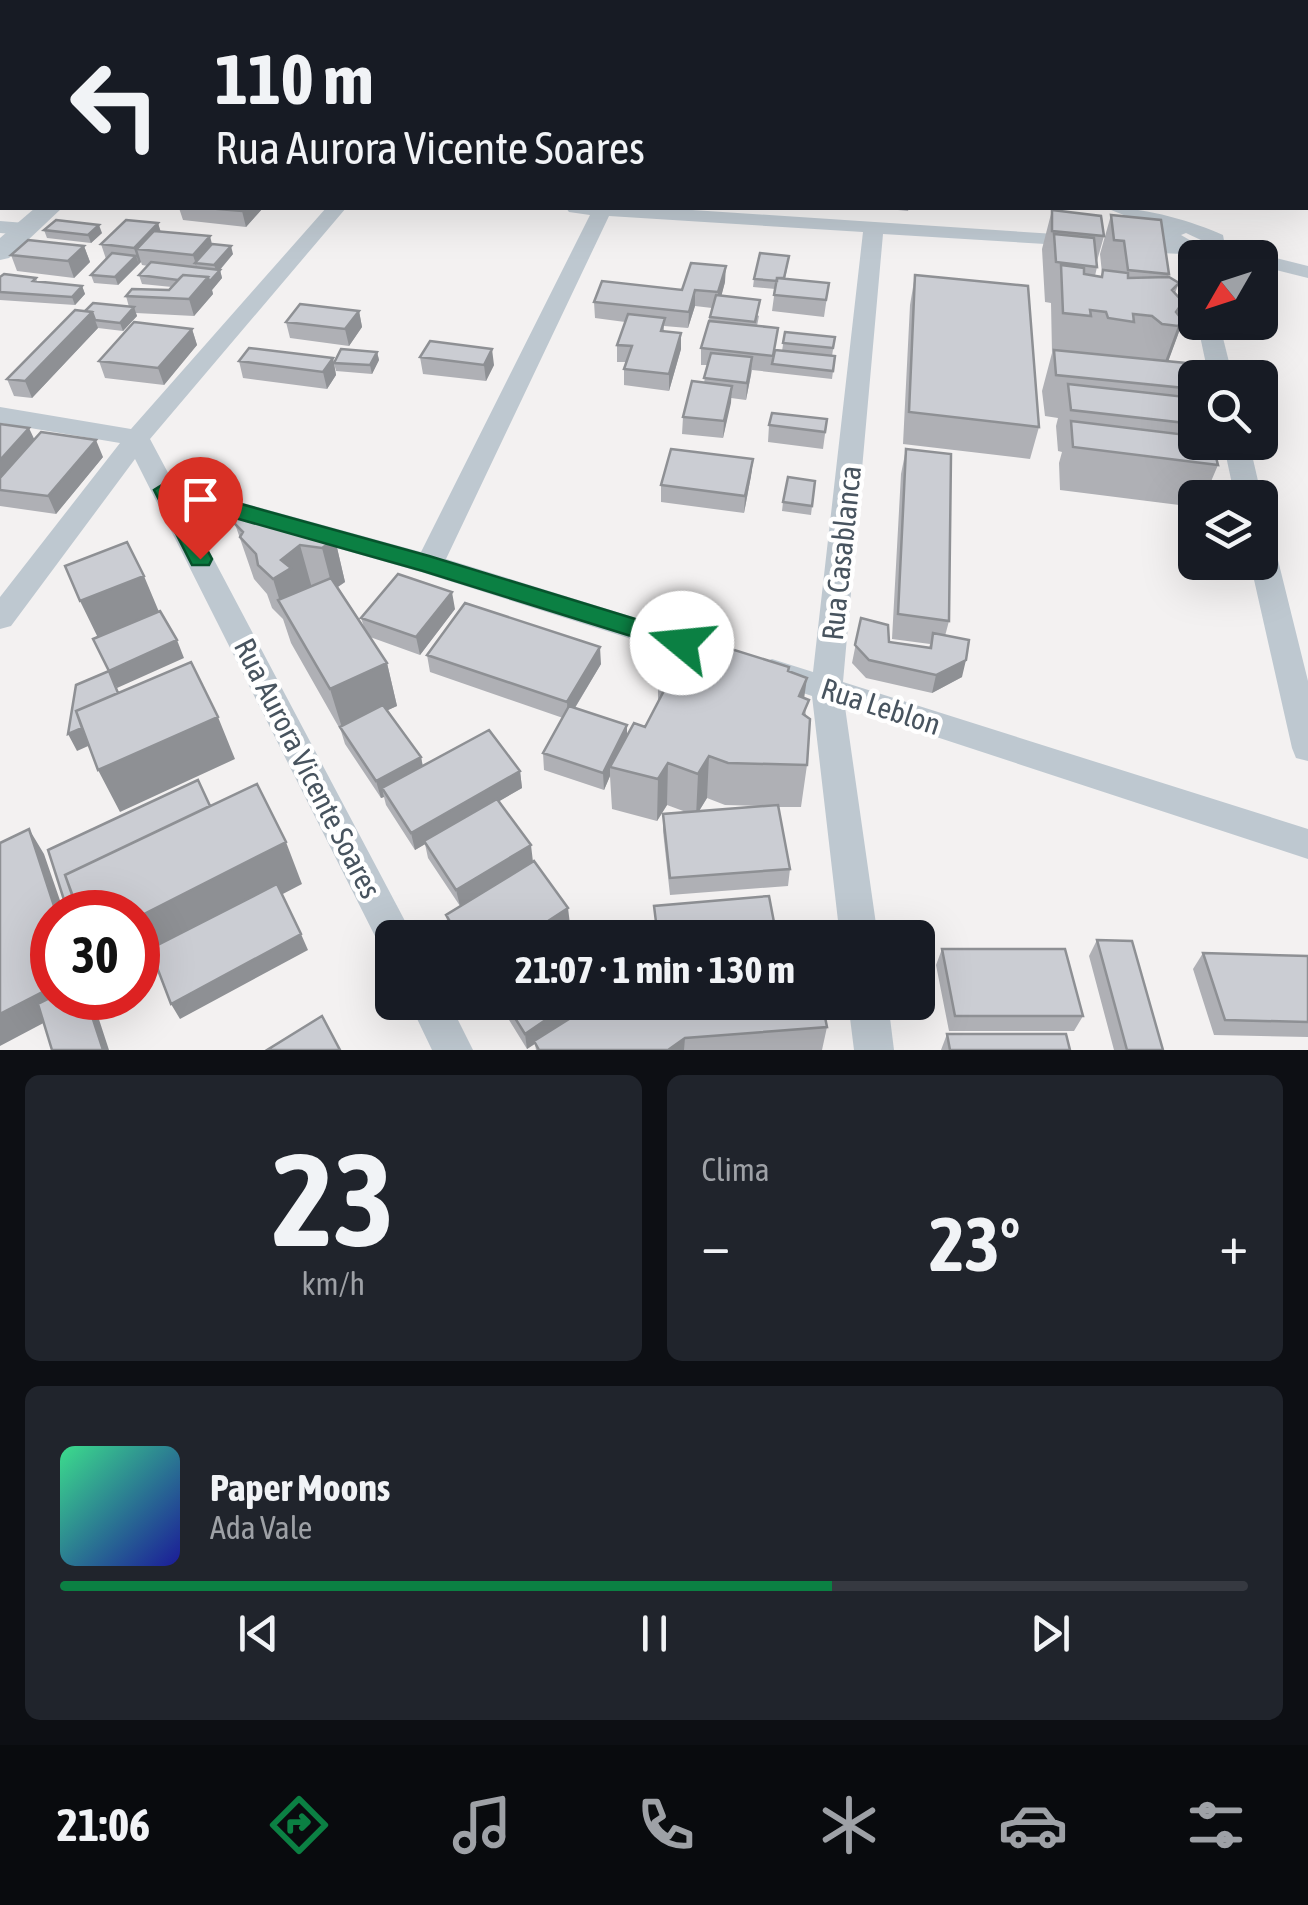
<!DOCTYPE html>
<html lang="pt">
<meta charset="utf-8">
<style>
:root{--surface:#171b24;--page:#20242c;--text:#f1f3f6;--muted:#9ea1a6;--line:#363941;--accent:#0b8043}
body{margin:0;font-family:"Asap Condensed",sans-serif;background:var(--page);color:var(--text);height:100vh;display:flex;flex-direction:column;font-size:38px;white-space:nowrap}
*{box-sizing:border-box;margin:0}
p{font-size:32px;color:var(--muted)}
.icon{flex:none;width:55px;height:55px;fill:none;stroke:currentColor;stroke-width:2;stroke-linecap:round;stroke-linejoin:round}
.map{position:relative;height:1050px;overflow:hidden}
.side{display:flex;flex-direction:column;gap:25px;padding:25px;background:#0d0f14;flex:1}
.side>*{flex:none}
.hud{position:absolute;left:0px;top:0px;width:1310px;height:210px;box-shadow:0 10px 40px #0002;background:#171b24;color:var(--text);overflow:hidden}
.needle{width:65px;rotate:231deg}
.tools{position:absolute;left:1178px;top:240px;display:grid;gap:20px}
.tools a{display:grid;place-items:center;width:100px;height:100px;border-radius:15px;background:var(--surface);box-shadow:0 10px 40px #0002;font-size:50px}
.speed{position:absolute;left:30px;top:890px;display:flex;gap:20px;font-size:50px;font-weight:700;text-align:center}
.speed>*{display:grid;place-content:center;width:130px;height:130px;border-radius:50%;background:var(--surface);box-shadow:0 10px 40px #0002;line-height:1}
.speed .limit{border:15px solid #d22;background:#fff;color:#111}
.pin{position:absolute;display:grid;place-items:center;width:85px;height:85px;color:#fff;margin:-102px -42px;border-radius:50% 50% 50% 0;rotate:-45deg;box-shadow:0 0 10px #0007}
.pin .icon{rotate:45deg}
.me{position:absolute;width:110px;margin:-55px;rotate:287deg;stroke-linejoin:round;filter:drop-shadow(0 0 8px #0008)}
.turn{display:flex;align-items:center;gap:35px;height:210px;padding:0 50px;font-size:45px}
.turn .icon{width:130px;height:130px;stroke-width:2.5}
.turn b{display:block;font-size:70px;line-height:85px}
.big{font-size:75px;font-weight:700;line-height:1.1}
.side .tile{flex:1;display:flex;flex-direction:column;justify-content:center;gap:15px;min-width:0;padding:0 35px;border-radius:15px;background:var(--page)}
.side .dial{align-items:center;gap:0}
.dial b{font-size:130px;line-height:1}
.song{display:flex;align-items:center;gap:30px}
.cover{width:120px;height:120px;border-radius:15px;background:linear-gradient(135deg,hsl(150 70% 55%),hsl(240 70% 35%))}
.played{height:10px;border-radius:5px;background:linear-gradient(90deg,var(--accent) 65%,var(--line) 65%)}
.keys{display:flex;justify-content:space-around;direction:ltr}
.heat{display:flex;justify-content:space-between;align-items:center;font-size:55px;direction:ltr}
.side .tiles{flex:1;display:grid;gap:25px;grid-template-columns:1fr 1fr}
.tile:last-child{grid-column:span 2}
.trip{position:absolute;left:375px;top:920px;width:560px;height:100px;border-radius:15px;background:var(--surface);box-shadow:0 10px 40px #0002;font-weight:700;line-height:100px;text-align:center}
.tab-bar{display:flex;height:160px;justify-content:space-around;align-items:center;background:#090b0e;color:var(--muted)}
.tab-bar .icon{width:70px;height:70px}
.tab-bar .current{color:var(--accent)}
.tab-bar b{font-size:45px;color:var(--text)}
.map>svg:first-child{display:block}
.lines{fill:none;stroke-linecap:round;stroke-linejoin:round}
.minor{fill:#bec8d0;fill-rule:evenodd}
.tertiary{fill:#bec8d0;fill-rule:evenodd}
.wall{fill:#afb0b5;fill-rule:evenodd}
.shaded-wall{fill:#8e9094}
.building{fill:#cbcdd3;stroke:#8e9094;stroke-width:2.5}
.route{fill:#0b8043;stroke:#07532c;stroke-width:2.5}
.labels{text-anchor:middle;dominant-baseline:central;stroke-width:9;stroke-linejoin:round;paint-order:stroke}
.street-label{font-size:30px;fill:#48545f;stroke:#fff}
</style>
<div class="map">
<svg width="1308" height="1050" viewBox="0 0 1308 1050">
<rect width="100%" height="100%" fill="#f3f1f1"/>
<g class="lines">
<path class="minor" d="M894,0H913L914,2H895Z
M0,115H2V125H0Z
M326,208H346L150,439L174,484L421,552L590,215L569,212L566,208H662L1086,236L1089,240L1079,246L883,234L843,682L1308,829V859L845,707L878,938H840L812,696L761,679L756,671L761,663L772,659L813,672L863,232L609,216L446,559L727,646L731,654L727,662L716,666L421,572L185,505L414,938H392V955L382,950L135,459L11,626L0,629V597L120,443L0,423V407L131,429Z
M1106,208C1140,206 1192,221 1223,235L1225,246C1209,260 1142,252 1120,247L1117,243L1127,237L1161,239L1162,230ZM1186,233L1203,241L1193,242L1181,235Z
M0,221L25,223L35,229L25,235L0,233Z
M1260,254L1308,266V278L1260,266V258H1251Z
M1197,322H1219L1233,378H1209Z
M1223,442H1249L1262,498L1260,502V498H1235Z
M1260,534L1270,537L1274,544L1308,681V761L1296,758L1292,748L1250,562H1260Z
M409,1002H449L473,1050H432Z
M848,1002H888L894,1050H854Z"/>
<path class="tertiary" d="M35,208H62L9,258L0,260V238Z"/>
</g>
<path class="wall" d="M0,0H102V2H2V61L0,62Z
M124,0H224L225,2H130Z
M531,0H659V2H525Z
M678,0H778L774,2H681Z
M783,0H902V2H789Z
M935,0H1270L1264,2H939Z
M1278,0H1308V67V2H1277Z
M2,133V208H13L11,210L0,209V134Z
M179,208H263L246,227L183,220Z
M888,208H909L908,211L888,209Z
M1052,210L1104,236L1097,261V267L1095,276L1101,277L1102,273L1100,254L1111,215L1169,274L1168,277L1179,283L1175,293L1178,315L1183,321L1168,361L1195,378V442L1218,465L1204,498H1195V507L1060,490L1059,463L1062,452L1058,451L1056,426L1058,418L1045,416L1042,391L1052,353L1051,303L1045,302L1042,249Z
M158,223L160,231L212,244L233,254L220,270L222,278L212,290L213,294L194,316L136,313L137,316L123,331L98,328L32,398L14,396L7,379L85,311L129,307L126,296L169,290L172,287L142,284L139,275L148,266L142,265L141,262L118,285L94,283L91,275L106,259L101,244Z
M44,230L102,233L91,243L47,238Z
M84,246L90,262L74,278L17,271L11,255Z
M788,264L785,279L829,283L824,317L772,311L775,289L753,287L754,279Z
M915,275L1039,427L1030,459L903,444L910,305Z
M0,277L36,278L37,281L82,286L85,294L75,305L0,300Z
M725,282L721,296L759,316L757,326L776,350L782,351L785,332L835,337L832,356H835L832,379L752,370L746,400L731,398L723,438L682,434L683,417L704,383L707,365H701V348L712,308L695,306L688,328L664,326V331L681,333V349L669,391L624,385V369L626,362H617V345L625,322L595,318L594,302Z
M359,311L362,327L349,346L290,338L286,322Z
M192,329L197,345L164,385L105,378L99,361Z
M377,352L379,360L372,374L336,371L334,363Z
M420,357L494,365L486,381L423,374Z
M333,358L336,375L327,389L243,378L239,361Z
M827,419L823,449L768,442L769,425Z
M0,424L35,439L103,457L56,514L0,506Z
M906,449L949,621L945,636L962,677L932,693L866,678L852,663L861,618L889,642L929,648L930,644L892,639L901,474Z
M753,459L751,476L744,513L661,502V485Z
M815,481L811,515L782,511L783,502Z
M272,517L335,539L345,582L338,587L364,627L361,618L455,609L420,655L370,637L387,663L397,706L387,710L421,757L423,766L520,771L522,788L499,801L460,906L428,858L425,844L415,850L386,805L384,797L381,798L345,744L341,731L291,643L283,619L272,608L267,594L254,579L235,524Z
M697,643L788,671L804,698L806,716L807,765L801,807H778L790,869L788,886L670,895L663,831V814L686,812L667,805L657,821L612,809L610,776L604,790L544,770L543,753L563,718L430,672L427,655L601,664L575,708L627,736L645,727L658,703V678ZM707,798L725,805L767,806L699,811Z
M446,915L570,924L550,938H453L449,931Z
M1097,940L1163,1050H1114L1089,956Z
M942,949L1083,1016L1074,1031H949L936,965Z
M1203,953L1308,956V1037L1214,1035L1193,969Z
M498,1002H596L827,1027L822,1050H536L535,1044L527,1049Z
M947,1034L1070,1050H941Z"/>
<path class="shaded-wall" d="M18,0H82L83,2H8Z
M193,0H224L225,2H185Z
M580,0H659V2H580Z
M694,0H709L708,2H694Z
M740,0H759V2H732Z
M851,0H902V2H851Z
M1031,0H1088L1087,2H1038Z
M1137,0H1179L1178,2H1136Z
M1244,0H1270L1264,2H1243Z
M2,23V61L0,62V24Z
M2,166V189L0,183V168Z
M246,208H263L246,227L242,211Z
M158,223L163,239L137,249L141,262L139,264L134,248Z
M99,225L102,233L91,243L88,235Z
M210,236L214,252L195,263L198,271L193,255Z
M84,246L90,262L74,278L68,261Z
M231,246L233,254L217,273L214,265Z
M136,256L139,264L118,285L115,277Z
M726,266L725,282L718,309V292Z
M220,270L222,278L212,290L213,294L194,316L189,299L208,277Z
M82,286L85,294L75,305L72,297Z
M695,290V306L688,328L689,312Z
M134,307L137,316L123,331L120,323Z
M359,311L362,327L349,346L345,329Z
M92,312L98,328L32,398L25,381Z
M1183,321L1168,362L1163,367L1178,326Z
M192,329L197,345L164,385L158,368Z
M681,333V349L669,391V374Z
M492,349L494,365L486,381L484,365Z
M377,352L379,360L372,374L370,365Z
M752,357L751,374L746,400L747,383Z
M333,358L336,375L327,389L323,372Z
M732,386L731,403L723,438L724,421Z
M29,428L37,445L0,486V460Z
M96,440L103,457L56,514L48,496Z
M753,459L751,476L744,513L745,496Z
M335,539L345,582L333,590L322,548Z
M300,545L312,588L282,608L273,579L281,560Z
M144,576L162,619L101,644L80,601Z
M452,592L455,609L420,655L416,637Z
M177,640L184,658L117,688L109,671Z
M600,647L601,664L568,719L567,702Z
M966,660L962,677L932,693L936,675Z
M387,663L397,706L343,731L330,689Z
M109,671L133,726L77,751L68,734Z
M807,678L801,720L799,696Z
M218,717L235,759L120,812L98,770Z
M627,725V743L610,767V776L604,790L603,773Z
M709,756L707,798L696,816L698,774Z
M421,757L424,774L382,788L384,797L381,798L376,781Z
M668,763L667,805L657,821L658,779Z
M520,771L522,788L415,850L411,833Z
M220,827L89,912H71L65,903Z
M29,829L44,854L64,912H56Z
M286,842L302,884L138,969V917Z
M531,845L533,862L460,906L456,890Z
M568,908L570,924L550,938H522Z
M301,934L308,950L180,1019L171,1004Z
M52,987V998H92L109,1050H103L87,1000L0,1046V1014Z
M572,1002H596L527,1049L525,1034Z
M685,1038L684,1050H668Z"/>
<path class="building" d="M0,0H18L2,3Z
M40,0H95L86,2H30Z
M154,0H193L185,2H147Z
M245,0H267L272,2H249Z
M298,0H371L377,2H289Z
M531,0H547L553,2H525Z
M595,0H630L622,2H586Z
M720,0H740L732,2Z
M799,0H842L843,1L837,2H791Z
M960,0H969L976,2H953Z
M972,0H990L989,2H978Z
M1172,0H1209L1203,2H1165Z
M1209,0H1244L1251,2H1203Z
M0,137H2V166L0,168Z
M206,208H246L242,211Z
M1052,210L1101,216L1104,236L1052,231Z
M1111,215L1161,220L1169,274L1128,270L1124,241L1114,240Z
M56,220L99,225L88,235L44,230Z
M126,220L158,223L134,248L101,244Z
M154,231L210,236L193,255L137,249Z
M1054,234L1094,238L1097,267L1056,262Z
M28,240L84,246L68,261L11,255Z
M212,244L231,246L214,265L195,263Z
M112,253L136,256L115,277L91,275Z
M760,253L789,256L784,278H777V281L754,279Z
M151,262L220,270L209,282L208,277L183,275L178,280L139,275Z
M691,263L726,266L718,292L695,290L689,312L594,302L602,281L682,290Z
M1061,265L1084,268V274L1102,277L1103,270L1128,273V278L1169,277L1179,283L1172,290L1183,302L1176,312L1183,321L1178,326L1162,324L1152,316L1133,314L1134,322L1108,318L1106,312L1090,310L1091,316L1063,313Z
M4,274L36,278L33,281L82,286L72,297L0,292V277Z
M183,275L208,277L189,299L126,296L132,289L169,290Z
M915,275L1028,286L1039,427L909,412Z
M777,278L829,283L826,300L774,295Z
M716,295L760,300L755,322L710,317Z
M93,303L134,307L120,323L95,320L92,312L85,311Z
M300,304L359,311L345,329L286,322Z
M75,310L92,312L25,381L7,379Z
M628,314L665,318L661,331L681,333L669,374L624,369L632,346L617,345Z
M709,321L778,328L773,356L701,348Z
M134,322L192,329L158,368L99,361Z
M785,332L835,337L833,348L783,343Z
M430,341L492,349L484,365L420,357Z
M249,348L333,358L323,372L239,361Z
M341,349L377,352L370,365L334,363Z
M775,350L835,356L833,371L772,364Z
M1054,350L1196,364L1200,378H1195V389L1056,375Z
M711,353L752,357L747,383L704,378Z
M692,381L732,386L724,421L683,417Z
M1068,384L1195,398V424L1071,410Z
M772,413L827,419L825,432L769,425Z
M1071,421L1195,436V442H1212L1218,465L1073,447Z
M0,424L29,428L0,460Z
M41,432L96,440L48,496L0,490V478Z
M671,449L753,459L745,496L661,485Z
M906,449L951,454L949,621L898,614Z
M788,477L815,481L812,506L783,502Z
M258,509L272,517L278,515L316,526L335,539L322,548L300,545L281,560L291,568L273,579L258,565L256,554L240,537L243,532L235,524V516Z
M127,542L144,576L80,601L65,566Z
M398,574L452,592L416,637L361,618Z
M331,578L387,663L330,689L278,600Z
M465,603L600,647L567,702L427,655Z
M160,611L177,640L109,671L93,639Z
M861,618L888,625L889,642L931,648L933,633L969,640L966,660L936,675L869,660L855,645Z
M682,638L697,643L699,639L789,667L788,671L807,678L799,696L809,700L803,714L810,719L807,765L728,763L709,756L698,774L668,763L658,779L610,767L634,723L645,727L669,681L658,678Z
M191,662L218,717L98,770L76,711Z
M109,671L118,693L76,711L82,728L68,734L76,685Z
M383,705L421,757L376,781L340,727Z
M569,706L627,725L603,773L543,753Z
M489,730L520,771L411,833L382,788Z
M198,780L210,806L65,875L74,899L65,903L48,850Z
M257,784L286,842L138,917V912H78L65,875Z
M497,799L531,845L456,890L424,841Z
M778,805L790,869L670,878L663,814Z
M29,829L56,912H52V987L0,1014V843Z
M534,861L568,908L522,938H460L446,915Z
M277,884L301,934L171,1004L150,949Z
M769,896L777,938H658L654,906Z
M572,925L581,938H552Z
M1097,940L1132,941L1163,1050H1127Z
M942,949H1065L1083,1016H955Z
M1203,953L1308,956V1022L1225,1020Z
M52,997L86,998L103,1050H52L38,1004Z
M505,1002H572L525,1034Z
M596,1002H822L827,1027L685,1038L668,1050H539L534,1041Z
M322,1016L340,1050H267Z
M947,1034H1066L1070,1050H950Z"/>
<path class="route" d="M165,483L429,556L691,636L695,643L691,650L682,652L423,571L182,503L212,559L209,565H192L154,490Z"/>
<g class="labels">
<g class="street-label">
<text transform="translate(841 553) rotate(-84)">Rua Casablanca</text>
<text transform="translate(881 706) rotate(18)">Rua Leblon</text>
<text transform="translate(308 768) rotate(63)">Rua Aurora Vicente Soares</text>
</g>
</g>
</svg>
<div class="tools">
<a><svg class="needle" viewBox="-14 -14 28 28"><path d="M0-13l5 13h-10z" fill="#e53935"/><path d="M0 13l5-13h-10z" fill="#9ea1a6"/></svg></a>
<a><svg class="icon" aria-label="search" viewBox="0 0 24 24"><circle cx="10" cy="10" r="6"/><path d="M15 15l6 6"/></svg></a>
<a><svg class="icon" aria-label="layers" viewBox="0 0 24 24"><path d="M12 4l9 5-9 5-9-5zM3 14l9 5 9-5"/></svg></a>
</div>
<div class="speed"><div class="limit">30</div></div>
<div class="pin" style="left:200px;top:559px;background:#d93025"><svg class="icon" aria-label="arrive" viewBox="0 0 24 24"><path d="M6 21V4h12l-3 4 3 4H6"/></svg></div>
<svg class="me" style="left:682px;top:643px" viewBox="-20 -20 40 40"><circle r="19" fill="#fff"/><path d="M0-13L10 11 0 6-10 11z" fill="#0b8043"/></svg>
<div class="trip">21:07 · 1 min · 130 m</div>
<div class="hud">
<div class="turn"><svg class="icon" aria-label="left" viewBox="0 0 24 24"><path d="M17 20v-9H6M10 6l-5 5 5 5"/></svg><div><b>110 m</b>Rua Aurora Vicente Soares</div></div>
</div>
</div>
<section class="side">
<div class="tiles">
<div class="tile dial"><b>23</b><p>km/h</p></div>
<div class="tile"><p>Clima</p>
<div class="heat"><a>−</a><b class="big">23°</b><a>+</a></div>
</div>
<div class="tile">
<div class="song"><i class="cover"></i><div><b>Paper Moons</b><p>Ada Vale</p></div></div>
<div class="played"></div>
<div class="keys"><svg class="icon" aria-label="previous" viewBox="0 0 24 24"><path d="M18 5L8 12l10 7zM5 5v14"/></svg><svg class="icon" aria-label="pause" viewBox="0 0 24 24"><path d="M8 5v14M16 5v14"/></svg><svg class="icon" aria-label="next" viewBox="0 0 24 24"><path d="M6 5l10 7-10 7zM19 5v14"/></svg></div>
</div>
</div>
</section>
<nav class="tab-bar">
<b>21:06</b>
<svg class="icon current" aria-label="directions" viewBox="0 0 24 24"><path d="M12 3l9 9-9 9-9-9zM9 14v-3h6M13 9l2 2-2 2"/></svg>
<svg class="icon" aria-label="music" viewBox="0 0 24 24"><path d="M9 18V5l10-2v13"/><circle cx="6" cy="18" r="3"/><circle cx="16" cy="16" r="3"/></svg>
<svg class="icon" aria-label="phone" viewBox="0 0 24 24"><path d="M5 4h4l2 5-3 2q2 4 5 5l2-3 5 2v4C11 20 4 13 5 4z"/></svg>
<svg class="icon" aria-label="climate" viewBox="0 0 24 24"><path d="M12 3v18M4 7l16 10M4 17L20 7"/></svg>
<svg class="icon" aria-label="car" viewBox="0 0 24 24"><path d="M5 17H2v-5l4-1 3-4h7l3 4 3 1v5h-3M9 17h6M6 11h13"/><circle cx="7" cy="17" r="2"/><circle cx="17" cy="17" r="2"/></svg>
<svg class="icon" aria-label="filters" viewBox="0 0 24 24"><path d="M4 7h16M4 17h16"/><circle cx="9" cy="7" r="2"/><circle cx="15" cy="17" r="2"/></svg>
</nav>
